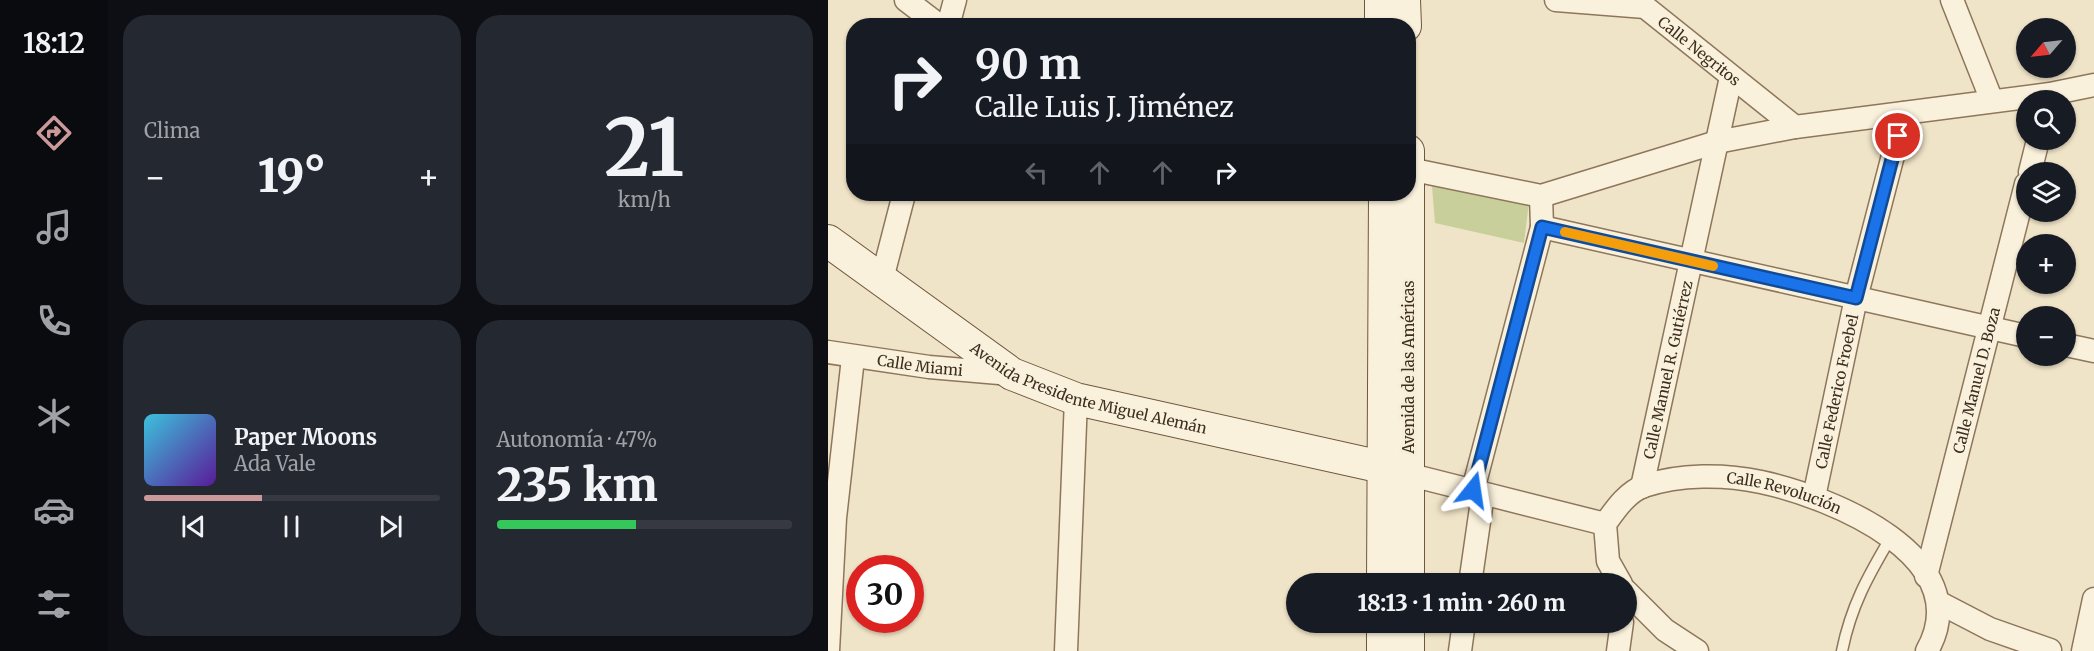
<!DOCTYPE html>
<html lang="es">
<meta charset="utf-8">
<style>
:root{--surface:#171b24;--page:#242831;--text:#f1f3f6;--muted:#9ea1a6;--line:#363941;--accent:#cc999b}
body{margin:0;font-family:Merriweather,serif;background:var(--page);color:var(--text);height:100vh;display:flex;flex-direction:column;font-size:22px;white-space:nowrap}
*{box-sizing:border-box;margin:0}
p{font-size:20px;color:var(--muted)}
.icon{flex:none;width:33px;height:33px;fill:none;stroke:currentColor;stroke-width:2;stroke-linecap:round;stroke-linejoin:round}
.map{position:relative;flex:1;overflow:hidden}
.panel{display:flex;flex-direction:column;gap:15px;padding:15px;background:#0d0f14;width:720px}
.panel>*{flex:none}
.hud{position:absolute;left:18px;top:18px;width:570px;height:183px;border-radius:24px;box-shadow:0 2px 4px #0004;background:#171b24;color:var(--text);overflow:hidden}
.needle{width:39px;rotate:242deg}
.tools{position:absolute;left:1188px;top:18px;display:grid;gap:12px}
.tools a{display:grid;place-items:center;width:60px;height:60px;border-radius:50%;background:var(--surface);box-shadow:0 2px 4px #0004;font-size:30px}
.speed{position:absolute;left:18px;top:555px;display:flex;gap:12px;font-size:30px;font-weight:700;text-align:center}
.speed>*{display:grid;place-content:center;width:78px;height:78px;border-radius:50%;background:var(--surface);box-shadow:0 2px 4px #0004;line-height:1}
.speed .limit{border:9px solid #d22;background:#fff;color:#111}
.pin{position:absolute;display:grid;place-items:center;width:51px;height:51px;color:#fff;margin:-26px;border:3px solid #fff;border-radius:50%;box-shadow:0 2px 6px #0007}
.me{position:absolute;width:66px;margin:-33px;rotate:15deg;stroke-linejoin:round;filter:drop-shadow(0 0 4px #0008)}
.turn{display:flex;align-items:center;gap:21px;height:126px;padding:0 30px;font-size:27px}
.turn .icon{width:78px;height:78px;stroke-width:2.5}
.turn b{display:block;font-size:42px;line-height:51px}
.lanes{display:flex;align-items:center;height:57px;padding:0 30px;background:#0003;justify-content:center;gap:30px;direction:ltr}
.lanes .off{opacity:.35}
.big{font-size:45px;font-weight:800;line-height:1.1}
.panel .card{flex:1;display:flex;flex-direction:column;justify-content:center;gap:9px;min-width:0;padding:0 21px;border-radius:24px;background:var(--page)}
.panel .dial{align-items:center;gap:0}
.dial b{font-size:78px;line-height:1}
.song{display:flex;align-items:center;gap:18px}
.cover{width:72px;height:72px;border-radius:9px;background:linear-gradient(135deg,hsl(190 70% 55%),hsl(270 70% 35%))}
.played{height:6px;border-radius:3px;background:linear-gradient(90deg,var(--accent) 40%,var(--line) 40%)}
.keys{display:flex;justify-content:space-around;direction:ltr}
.heat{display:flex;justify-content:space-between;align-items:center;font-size:33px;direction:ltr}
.charge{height:9px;border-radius:4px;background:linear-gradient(90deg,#34c759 47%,var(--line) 0)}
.panel .tiles{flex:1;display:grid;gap:15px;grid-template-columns:repeat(2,1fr)}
.trip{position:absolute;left:458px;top:573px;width:351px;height:60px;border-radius:30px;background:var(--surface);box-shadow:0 2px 4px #0004;font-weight:800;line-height:60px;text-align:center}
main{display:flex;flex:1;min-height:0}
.menu{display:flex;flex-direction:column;width:108px;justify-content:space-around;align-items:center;background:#090b0e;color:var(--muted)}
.menu .icon{width:42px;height:42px}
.menu .active{color:var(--accent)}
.menu b{font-size:27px;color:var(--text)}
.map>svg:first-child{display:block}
.green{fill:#c9cf9b}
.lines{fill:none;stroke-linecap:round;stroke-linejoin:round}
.lane-casing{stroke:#8d765c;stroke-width:13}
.street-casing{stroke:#8d765c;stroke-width:25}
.secondary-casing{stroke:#6f573f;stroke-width:34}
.lane{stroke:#faf1dc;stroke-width:10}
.street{stroke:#faf1dc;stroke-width:22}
.secondary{stroke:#faf1dc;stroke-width:32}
.route-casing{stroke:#114b97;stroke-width:15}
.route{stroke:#1a73e8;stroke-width:10}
.slow{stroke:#f59e0b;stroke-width:10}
.labels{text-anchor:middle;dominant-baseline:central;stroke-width:6;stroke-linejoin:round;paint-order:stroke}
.street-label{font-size:15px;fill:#3d2e20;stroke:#f7eed8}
</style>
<main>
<nav class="menu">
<b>18:12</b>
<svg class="icon active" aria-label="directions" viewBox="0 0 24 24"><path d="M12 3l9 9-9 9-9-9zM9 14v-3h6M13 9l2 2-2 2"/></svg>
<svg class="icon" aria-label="music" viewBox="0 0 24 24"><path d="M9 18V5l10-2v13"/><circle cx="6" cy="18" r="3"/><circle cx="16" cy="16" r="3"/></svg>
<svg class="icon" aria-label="phone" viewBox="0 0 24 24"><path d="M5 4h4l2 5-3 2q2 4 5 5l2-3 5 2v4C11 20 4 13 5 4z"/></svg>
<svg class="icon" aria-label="climate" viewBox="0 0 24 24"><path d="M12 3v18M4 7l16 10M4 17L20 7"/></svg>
<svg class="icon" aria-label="car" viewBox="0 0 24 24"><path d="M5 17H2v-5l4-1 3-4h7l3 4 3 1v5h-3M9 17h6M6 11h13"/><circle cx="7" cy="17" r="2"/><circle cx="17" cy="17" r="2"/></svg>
<svg class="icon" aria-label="filters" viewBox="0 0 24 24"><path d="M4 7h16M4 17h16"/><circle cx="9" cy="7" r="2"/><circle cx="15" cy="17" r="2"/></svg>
</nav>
<section class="panel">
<div class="tiles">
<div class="card"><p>Clima</p>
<div class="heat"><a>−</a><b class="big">19°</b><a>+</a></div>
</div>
<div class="card dial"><b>21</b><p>km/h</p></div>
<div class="card">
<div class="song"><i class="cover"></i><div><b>Paper Moons</b><p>Ada Vale</p></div></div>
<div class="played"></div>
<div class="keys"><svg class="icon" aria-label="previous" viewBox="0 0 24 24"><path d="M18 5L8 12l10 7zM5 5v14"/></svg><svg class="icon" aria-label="pause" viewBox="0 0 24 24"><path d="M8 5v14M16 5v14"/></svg><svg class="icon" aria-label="next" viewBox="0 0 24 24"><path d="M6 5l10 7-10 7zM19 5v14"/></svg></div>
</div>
<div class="card"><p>Autonomía · 47%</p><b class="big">235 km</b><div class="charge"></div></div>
</div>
</section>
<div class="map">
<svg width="1266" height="651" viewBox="0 0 1266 651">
<rect width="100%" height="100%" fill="#f0e4c8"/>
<path class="green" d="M604,186L701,202L696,243L607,223Z"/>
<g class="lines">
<g class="lane-casing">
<path id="lane" d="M1014,651C1023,606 1040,576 1063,537"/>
</g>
<g class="street-casing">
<g id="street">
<path d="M78,0L112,26"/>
<path id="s1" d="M728,0L817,7L967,127"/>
<path d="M1124,0L1164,101"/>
<path d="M120,26L127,0"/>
<path d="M581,169L713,196L889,142L967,127L1222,94L1266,85"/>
<path d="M1202,172L1210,140"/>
<path d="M714,227L1198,336"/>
<path d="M54,279L76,194"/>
<path d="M1238,345L1266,351"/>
<path id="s2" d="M0,352L101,367L183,374"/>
<path d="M567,471L777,524"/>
<path id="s3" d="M814,487L903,77"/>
<path d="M645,490L714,227L713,196"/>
<path id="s4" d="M986,497L1028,298L1076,113"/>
<path id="s5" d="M1098,576L1198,184"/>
<path d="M642,584L655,494"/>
<path id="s6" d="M793,584L780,561L777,524C787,510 799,492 816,486C852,474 896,474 933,482C1003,497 1152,557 1099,651"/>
<path d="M798,591L837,630L869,651"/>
<path d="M1110,602L1162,629L1222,650"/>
<path d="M0,651L7,518L25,358"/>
<path d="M238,651L248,399"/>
<path d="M632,651L636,622"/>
<path d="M790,651L794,622"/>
<path d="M1255,651L1266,599"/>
</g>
</g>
<g class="secondary-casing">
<g id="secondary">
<path d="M553,0V26"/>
<path d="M576,0L577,26"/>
<path id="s7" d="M0,241L184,374L248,399L554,467"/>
<path d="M555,584L557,194"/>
<path d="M580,584V151"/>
<path d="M555,622V651"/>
<path d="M580,622V651"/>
</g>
</g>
<use href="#lane" class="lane"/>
<use href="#street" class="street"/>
<use href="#secondary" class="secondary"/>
</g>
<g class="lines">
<g class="route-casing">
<path id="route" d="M645,490L714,227L1028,298L1070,136"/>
</g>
<use href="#route" class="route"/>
<path class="slow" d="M737,232L885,266"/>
</g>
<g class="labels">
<g class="street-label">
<text stroke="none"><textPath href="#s1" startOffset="159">Calle Negritos</textPath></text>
<text stroke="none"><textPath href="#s2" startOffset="93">Calle Miami</textPath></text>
<text transform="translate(580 367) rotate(-90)">Avenida de las Américas</text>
<text stroke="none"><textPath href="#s3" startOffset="120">Calle Manuel R. Gutiérrez</textPath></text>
<text stroke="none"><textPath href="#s5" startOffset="202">Calle Manuel D. Boza</textPath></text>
<text stroke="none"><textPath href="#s7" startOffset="304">Avenida Presidente Miguel Alemán</textPath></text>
<text stroke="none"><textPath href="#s4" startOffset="108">Calle Federico Froebel</textPath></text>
<text stroke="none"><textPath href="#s6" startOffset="262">Calle Revolución</textPath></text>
</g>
</g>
</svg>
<div class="tools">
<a><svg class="needle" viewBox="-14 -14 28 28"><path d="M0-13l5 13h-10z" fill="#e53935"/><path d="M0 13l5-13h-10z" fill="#9ea1a6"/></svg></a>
<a><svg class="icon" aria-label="search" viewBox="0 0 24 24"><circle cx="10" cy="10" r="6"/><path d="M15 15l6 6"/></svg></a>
<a><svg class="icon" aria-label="layers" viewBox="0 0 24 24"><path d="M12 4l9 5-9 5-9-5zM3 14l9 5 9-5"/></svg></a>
<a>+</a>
<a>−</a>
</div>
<div class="speed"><div class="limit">30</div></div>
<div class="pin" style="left:1070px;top:136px;background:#d93025"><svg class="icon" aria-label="arrive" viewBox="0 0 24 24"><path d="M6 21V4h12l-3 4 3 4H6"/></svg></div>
<svg class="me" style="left:645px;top:490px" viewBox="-20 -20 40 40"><path d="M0-17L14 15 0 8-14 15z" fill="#1a73e8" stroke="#fff" stroke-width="4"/></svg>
<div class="trip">18:13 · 1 min · 260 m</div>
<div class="hud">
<div class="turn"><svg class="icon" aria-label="right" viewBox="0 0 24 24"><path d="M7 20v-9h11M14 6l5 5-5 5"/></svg><div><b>90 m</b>Calle Luis J. Jiménez</div></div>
<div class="lanes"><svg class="icon off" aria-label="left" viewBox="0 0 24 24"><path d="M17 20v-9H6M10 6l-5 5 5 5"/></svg><svg class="icon off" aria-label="ahead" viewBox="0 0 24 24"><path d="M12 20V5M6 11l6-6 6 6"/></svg><svg class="icon off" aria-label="ahead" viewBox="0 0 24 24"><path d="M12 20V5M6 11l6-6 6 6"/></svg><svg class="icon" aria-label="right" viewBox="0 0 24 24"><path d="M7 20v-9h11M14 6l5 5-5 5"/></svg></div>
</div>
</div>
</main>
